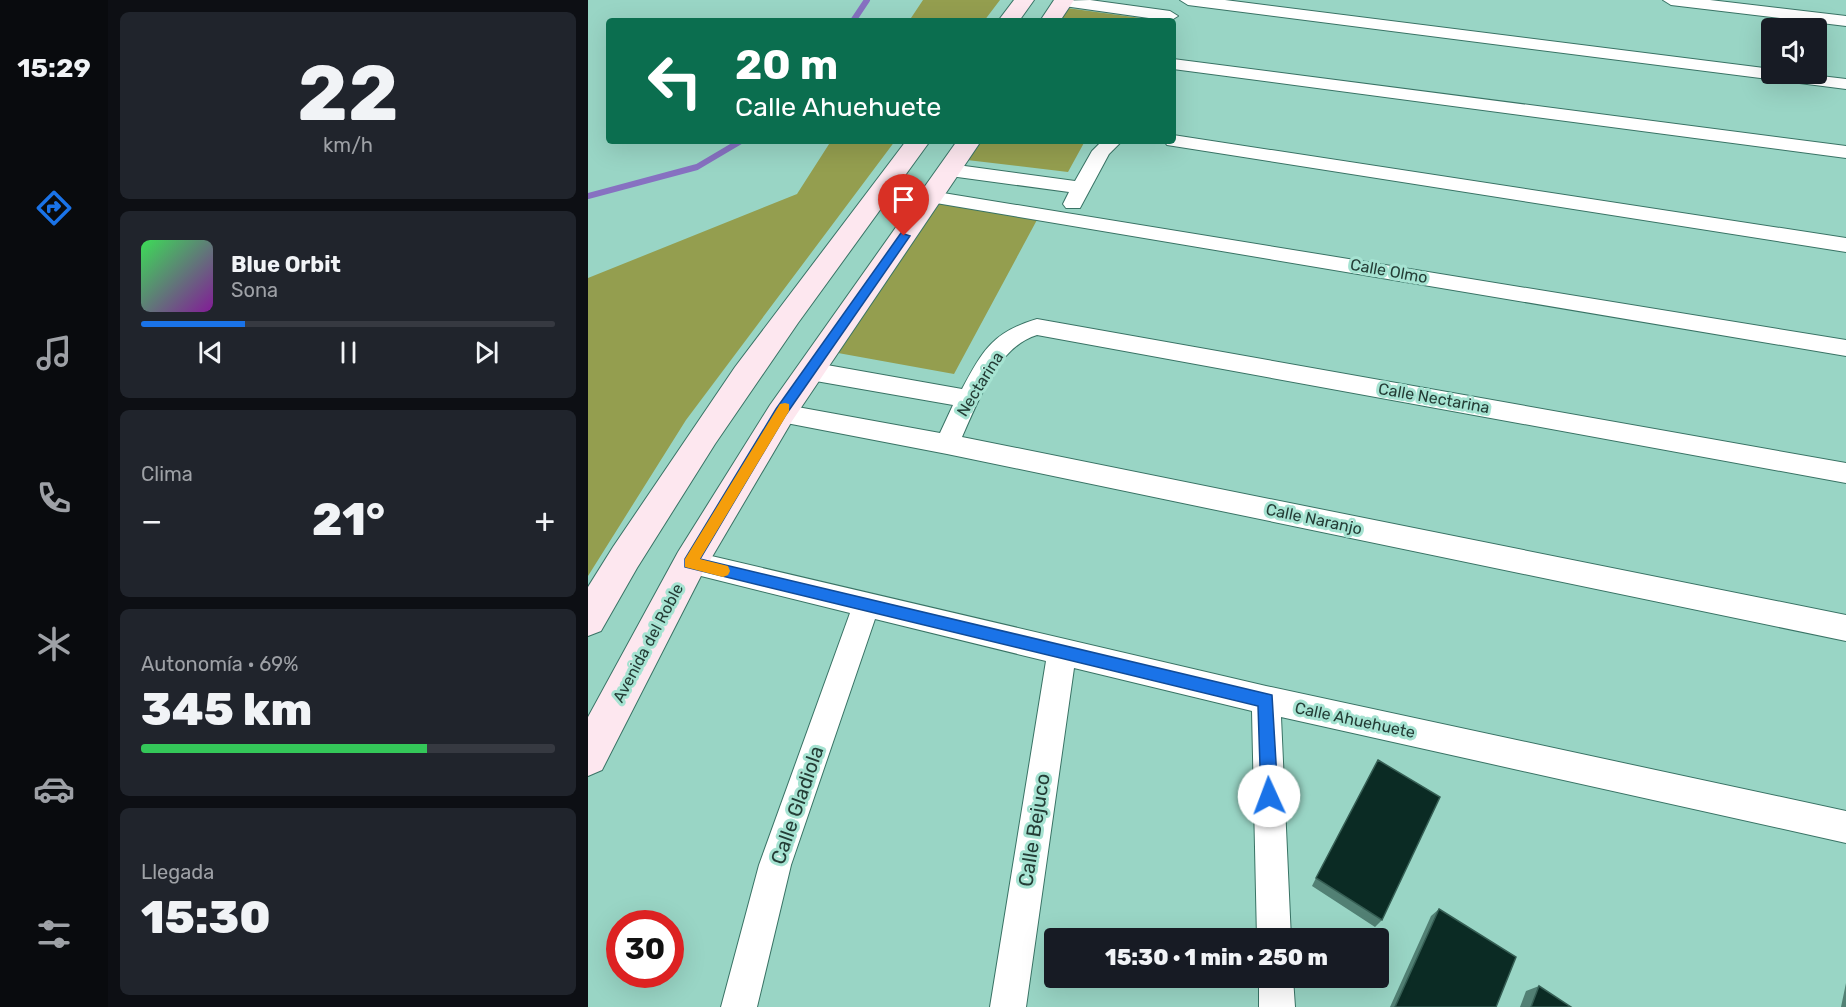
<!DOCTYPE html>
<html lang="es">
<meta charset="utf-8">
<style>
:root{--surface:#171b24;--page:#20242c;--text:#f1f3f6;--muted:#9ea1a6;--line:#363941;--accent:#1a73e8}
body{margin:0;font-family:Rubik,sans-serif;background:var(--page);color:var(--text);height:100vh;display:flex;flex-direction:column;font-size:22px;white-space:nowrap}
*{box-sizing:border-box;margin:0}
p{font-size:20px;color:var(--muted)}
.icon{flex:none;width:33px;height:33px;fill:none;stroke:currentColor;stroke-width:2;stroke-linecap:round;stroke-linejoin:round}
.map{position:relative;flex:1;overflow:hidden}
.drawer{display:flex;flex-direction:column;gap:12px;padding:12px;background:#0d0f14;width:480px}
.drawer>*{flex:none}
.hud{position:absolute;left:18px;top:18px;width:570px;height:126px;border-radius:6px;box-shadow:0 6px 24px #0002;background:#0b6e4f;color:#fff;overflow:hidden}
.controls{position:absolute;left:1173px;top:18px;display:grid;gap:12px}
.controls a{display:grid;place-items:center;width:66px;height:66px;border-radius:6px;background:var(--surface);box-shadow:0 6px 24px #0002;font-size:30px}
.speed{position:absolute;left:18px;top:910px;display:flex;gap:12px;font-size:30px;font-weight:700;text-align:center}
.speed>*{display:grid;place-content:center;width:78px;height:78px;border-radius:50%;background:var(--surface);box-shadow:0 6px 24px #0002;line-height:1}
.speed .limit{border:9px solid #d22;background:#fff;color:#111}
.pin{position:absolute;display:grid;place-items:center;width:51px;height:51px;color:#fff;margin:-62px -26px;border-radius:50% 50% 50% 0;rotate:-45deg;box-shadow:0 0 6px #0007}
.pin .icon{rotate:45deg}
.me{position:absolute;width:66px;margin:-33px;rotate:358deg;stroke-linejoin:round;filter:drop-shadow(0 0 4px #0008)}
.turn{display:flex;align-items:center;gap:21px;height:126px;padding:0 30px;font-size:27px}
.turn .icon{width:78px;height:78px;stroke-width:2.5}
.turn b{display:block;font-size:42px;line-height:51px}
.big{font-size:45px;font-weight:800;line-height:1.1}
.drawer .card{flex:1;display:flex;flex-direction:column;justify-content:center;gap:9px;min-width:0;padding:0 21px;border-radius:9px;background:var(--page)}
.drawer .dial{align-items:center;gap:0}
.dial b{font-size:78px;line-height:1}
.song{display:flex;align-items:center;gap:18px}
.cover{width:72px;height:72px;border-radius:9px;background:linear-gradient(135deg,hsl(130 70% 55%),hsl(290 70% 35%))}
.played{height:6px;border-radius:3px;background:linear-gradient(90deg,var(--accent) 25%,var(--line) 25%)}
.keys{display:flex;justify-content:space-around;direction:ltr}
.heat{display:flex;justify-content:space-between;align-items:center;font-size:33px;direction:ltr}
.charge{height:9px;border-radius:4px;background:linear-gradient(90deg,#34c759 69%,var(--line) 0)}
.trip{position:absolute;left:456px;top:928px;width:345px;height:60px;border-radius:6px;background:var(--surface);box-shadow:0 6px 24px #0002;font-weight:800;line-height:60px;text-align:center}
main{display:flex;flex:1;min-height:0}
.menu{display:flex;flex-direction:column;width:108px;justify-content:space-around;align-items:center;background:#090b0e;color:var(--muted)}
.menu .icon{width:42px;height:42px}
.menu .current{color:var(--accent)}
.menu b{font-size:27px;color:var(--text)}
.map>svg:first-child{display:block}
.green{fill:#949e4f}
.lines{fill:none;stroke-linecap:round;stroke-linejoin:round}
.stream{stroke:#8771c1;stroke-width:6}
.street-casing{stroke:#397365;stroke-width:2}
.secondary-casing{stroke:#397365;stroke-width:2}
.street{fill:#fff;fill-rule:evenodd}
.secondary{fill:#fde7ef;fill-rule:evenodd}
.wall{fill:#528074}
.building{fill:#0b2b24;stroke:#365e54;stroke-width:1.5}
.route{fill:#1a73e8;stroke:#114b97;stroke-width:1.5}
.slow{fill:#f59e0b}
.labels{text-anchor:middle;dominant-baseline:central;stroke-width:6;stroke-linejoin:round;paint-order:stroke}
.street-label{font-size:16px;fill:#243d36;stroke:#a6e3d2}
.near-street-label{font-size:20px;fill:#243d36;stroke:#a6e3d2}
</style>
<main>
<nav class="menu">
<b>15:29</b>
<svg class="icon current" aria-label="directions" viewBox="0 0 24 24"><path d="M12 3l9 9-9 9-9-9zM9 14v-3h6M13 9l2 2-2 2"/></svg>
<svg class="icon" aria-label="music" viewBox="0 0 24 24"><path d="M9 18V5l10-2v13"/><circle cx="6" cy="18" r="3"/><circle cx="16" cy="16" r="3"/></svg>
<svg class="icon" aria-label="phone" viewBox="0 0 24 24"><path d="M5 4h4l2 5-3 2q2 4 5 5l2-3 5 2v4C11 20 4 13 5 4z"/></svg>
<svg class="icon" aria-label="climate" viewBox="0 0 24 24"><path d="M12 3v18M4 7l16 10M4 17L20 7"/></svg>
<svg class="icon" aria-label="car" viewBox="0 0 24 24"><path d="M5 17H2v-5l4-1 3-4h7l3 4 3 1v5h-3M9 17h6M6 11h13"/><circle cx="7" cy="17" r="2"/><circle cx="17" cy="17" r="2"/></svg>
<svg class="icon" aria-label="filters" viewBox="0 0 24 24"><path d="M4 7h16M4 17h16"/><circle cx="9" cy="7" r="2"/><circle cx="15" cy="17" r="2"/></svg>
</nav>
<section class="drawer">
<div class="card dial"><b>22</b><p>km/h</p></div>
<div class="card">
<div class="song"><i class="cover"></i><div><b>Blue Orbit</b><p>Sona</p></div></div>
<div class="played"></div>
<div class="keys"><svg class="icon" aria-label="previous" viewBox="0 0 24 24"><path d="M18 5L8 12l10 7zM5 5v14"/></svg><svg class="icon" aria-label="pause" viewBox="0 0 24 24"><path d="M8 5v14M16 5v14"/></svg><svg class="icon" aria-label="next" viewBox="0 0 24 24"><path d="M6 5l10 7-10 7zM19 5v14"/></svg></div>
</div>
<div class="card"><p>Clima</p>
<div class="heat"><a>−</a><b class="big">21°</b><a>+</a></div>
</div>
<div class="card"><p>Autonomía · 69%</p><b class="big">345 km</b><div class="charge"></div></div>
<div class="card"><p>Llegada</p><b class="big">15:30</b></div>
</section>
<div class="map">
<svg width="1258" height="1007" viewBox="0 0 1258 1007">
<rect width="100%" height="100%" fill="#99d5c5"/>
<path class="green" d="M335,0H412L396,21H321Z
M479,8L567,20L471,21Z
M243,141H307L98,420L0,576V278L209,194Z
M392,141H497L480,172L379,160Z
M348,202L450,218L366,374L250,353Z"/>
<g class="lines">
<path class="stream" d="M265,21L279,0
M0,196L109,167L153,141"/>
<g class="street-casing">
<path id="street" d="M502,0L582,11L590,16L582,21L476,6L468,1Z
M592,0H637L1184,69V74H1216L1258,79V89L600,5Z
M1075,0H1122L1258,16V26L1083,5Z
M585,59L1258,146V158L585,69Z
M585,135L1258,238V252L579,145L576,141H585Z
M514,141H534L521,154L492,208H478L475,204L481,192L362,176L353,170L362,164L487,181L504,151Z
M343,191L1258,340V356L336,201L333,197L336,193Z
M449,319L1258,463V483L449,335C409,347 390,402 374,437L1258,615V641L359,454L193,422L185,419L181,413L185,407L193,404L352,433L365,405L222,380L214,377L211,371L214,365L222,362L374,389C395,350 405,332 449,319Z
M102,551L678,686L1258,811V843L693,717L703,939H669L664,711L486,668L438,1007H402L458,661L287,619L203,865L169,1007H133L171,865L262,613L93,571L89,563L93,555Z
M671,978H705L707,1007H671Z"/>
</g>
<g class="secondary-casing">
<path id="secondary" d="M426,0H446L431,21H410Z
M466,0H486L472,21H452Z
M318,141H342L210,323L127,444L49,568L13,631L0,636V587L25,547L147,367Z
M369,141H393L204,421L114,574L14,770L0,776V717L90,552L182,405Z"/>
</g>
<use href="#street" class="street"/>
<use href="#secondary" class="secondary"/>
</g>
<path class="wall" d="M728,878L794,920L787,927L724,886Z
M851,909L908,1007H802L843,916Z
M1258,983V1007H1253Z
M951,986L983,1007H932L938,991Z"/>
<path class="building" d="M790,760L852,797L794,920L728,878Z
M851,909L928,957L908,1007H807Z
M951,986L983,1007H943Z"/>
<path class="route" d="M313,233L322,236L197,416L112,559L684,695L690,796L687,802L681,804L676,802L673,796L670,706L97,567V559L188,409Z"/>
<path class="slow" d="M197,403L201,404V411L112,559L140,566L142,571L140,575L135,577L97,567V559L192,404Z"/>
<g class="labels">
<g class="street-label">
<text transform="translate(801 271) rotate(10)">Calle Olmo</text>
<text transform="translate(392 384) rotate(-58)">Nectarina</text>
<text transform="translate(846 398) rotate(10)">Calle Nectarina</text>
<text transform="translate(726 519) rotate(12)">Calle Naranjo</text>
<text transform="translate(60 643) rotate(-62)">Avenida del Roble</text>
<text transform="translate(767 720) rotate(12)">Calle Ahuehuete</text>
</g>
<g class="near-street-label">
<text transform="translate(209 805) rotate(-71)">Calle Gladiola</text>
<text transform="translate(446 830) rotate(-81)">Calle Bejuco</text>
</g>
</g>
</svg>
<div class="controls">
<a><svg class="icon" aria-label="sound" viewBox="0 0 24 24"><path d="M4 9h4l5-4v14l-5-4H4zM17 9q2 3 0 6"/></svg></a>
</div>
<div class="speed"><div class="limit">30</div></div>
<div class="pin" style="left:316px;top:236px;background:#d93025"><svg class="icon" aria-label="arrive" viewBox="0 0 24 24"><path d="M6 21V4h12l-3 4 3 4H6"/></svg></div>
<svg class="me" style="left:681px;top:796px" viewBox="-20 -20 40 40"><circle r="19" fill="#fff"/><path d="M0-13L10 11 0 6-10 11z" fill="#1a73e8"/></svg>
<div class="trip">15:30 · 1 min · 250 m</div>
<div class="hud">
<div class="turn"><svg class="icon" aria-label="left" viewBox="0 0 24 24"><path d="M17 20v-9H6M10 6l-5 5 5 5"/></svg><div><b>20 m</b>Calle Ahuehuete</div></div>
</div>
</div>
</main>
